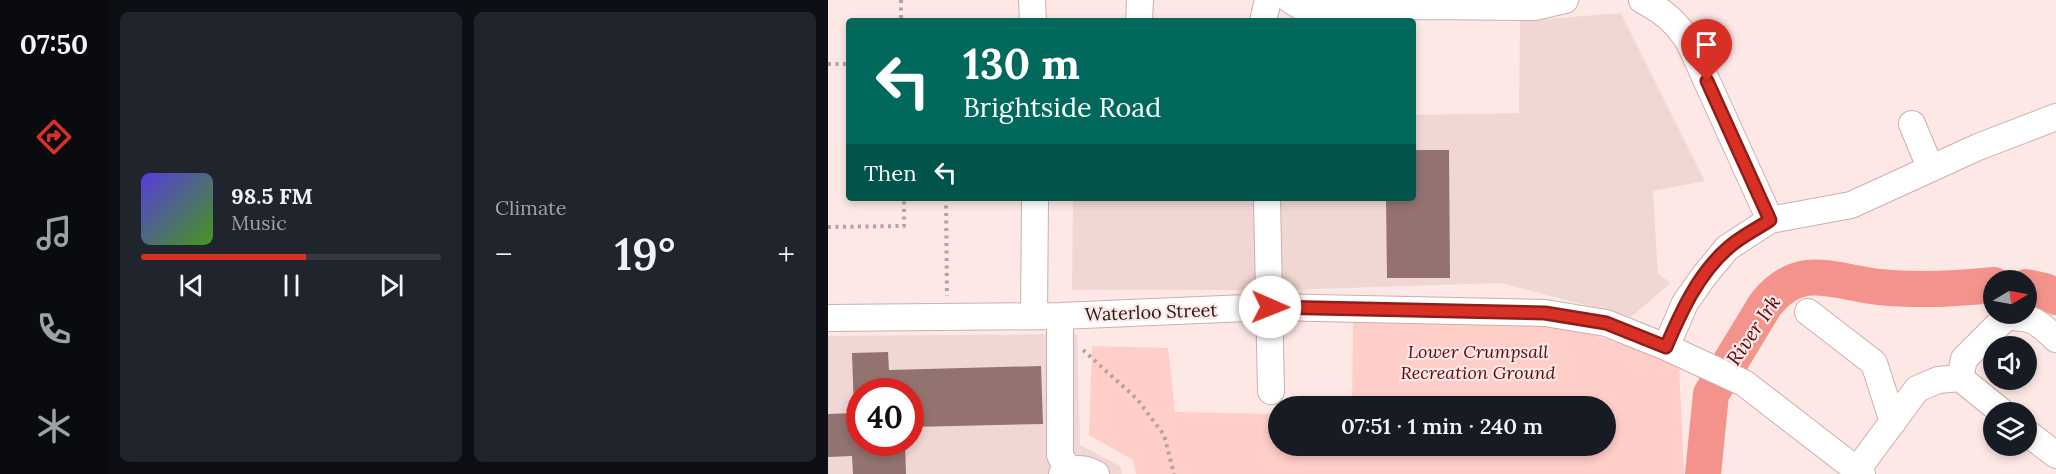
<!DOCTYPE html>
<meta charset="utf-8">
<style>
:root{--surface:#171b24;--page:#20242c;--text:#f1f3f6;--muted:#9ea1a6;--line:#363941;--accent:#d93025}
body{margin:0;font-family:Lora,serif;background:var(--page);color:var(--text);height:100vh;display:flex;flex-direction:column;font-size:22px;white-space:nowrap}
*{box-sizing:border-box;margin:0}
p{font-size:20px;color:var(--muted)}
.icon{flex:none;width:33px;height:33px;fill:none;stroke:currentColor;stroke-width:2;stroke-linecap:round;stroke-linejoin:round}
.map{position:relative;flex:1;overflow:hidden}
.drawer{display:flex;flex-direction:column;gap:12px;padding:12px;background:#0d0f14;width:720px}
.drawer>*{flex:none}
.guide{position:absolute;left:18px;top:18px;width:570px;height:183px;border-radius:6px;box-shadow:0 3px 9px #0003;background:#00695c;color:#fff;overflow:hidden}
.needle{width:39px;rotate:80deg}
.tools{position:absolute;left:1155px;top:270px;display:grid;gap:12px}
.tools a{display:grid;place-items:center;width:54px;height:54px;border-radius:50%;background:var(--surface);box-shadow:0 3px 9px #0003;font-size:30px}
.speed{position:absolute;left:18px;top:378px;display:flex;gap:12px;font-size:30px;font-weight:700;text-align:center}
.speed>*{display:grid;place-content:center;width:78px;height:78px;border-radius:50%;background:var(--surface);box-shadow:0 3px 9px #0003;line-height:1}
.speed .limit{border:9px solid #d22;background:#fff;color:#111}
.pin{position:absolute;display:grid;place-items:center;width:51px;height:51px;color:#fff;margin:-62px -26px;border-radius:50% 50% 50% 0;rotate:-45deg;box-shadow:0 0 6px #0007}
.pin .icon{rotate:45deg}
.me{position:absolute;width:66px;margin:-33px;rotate:91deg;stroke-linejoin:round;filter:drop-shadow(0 0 4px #0008)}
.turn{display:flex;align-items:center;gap:21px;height:126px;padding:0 18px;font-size:27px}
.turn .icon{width:78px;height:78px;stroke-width:2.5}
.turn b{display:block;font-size:42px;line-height:51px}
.then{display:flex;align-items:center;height:57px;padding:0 18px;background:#0003;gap:12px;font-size:22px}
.big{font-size:45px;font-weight:600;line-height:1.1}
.drawer .widget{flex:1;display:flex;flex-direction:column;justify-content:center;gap:9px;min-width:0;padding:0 21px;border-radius:9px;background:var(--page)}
.song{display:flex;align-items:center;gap:18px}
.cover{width:72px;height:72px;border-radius:9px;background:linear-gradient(135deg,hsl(250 70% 55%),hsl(100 70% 35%))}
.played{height:6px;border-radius:3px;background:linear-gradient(90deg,var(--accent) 55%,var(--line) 55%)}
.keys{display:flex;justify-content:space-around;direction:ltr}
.heat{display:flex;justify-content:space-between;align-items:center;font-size:33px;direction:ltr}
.drawer .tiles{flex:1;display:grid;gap:12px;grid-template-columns:repeat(2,1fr)}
.trip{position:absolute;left:440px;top:396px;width:348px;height:60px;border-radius:30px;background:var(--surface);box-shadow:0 3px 9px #0003;font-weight:600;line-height:60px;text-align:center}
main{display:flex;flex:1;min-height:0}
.tab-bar{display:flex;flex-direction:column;width:108px;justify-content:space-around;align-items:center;background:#090b0e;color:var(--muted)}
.tab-bar .icon{width:42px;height:42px}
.tab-bar .current{color:var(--accent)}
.tab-bar b{font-size:27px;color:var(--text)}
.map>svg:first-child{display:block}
.built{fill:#f1d7d4;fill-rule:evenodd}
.green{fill:#ffcec9}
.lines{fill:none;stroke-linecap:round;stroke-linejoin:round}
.river{stroke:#f4938c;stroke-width:36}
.building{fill:#927370}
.minor-casing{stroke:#cfaeaa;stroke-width:28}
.path{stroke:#b5a3a1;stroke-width:4;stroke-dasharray:3 4.5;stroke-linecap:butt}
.minor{stroke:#fff;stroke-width:26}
.route-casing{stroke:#8d1f18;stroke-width:15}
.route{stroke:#d93025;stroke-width:10}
.labels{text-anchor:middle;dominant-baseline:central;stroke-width:4.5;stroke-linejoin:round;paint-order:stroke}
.street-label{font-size:18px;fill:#251918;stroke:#fde8e5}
.park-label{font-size:18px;font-style:italic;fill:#5f080e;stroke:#fde8e5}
.water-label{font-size:20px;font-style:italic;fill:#5f080e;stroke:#fde8e5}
</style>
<main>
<nav class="tab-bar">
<b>07:50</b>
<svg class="icon current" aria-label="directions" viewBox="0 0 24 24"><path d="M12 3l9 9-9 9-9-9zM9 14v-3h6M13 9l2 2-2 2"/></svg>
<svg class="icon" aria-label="music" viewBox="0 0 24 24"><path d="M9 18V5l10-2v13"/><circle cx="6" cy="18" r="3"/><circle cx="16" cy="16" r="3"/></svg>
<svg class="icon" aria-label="phone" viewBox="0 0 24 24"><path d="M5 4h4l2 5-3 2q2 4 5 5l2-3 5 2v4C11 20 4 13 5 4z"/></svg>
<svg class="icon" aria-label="climate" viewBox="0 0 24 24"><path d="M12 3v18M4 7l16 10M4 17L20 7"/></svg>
</nav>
<section class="drawer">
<div class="tiles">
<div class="widget">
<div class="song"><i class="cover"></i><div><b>98.5 FM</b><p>Music</p></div></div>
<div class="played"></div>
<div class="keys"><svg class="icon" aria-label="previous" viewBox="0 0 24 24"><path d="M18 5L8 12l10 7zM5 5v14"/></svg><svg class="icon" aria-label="pause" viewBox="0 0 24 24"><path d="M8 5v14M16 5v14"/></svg><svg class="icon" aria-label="next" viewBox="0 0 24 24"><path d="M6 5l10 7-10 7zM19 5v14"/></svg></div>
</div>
<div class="widget"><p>Climate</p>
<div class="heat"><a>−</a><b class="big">19°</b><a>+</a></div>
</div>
</div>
</section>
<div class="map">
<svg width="1228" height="474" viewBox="0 0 1228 474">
<rect width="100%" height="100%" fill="#fde8e5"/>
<path class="built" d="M793,13L877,181L825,191L830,274L843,283L803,317L673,283L457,290H244L245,198H585V115L691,113L692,21Z
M249,334L252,445L292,466L294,474H0V336ZM32,392H82V442H32Z"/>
<path class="green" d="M578,319L723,321L851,363L856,474H308L305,460L261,435L264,346L340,348L347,412L450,414V446H777V406H524L525,322Z"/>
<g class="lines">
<path class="river" d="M1198,287L1217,291L1228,297
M875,474L883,394L937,305C948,291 960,281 978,278C1002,275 1027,285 1051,287C1090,291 1127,289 1166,285"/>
</g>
<path class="building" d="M585,150H621L622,278H559L558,198H585Z
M60,352L61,370L213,366L215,424L82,427V392H32V442H77L78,474H25L24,456L0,457V414L26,413L24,353Z"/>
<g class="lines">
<g class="minor-casing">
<path id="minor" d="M204,0L205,21
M462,0L474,7L486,8L599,6L706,7L737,0
M814,0C835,11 848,22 861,42L942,220
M311,21L312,0
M435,21L440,0
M1084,124L1102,167
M439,198L443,391
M980,312L1046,363L1065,422
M206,316L207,198
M232,316V455L240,470
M0,318L232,316L442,307L717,313L778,323L838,347L916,383L1034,474
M838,347L857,303L876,276L899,248L942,220L1023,205L1150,147L1228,117
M1132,378L1136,359L1178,317C1205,317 1209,321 1228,339
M1198,432L1228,455
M1029,470L1089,389L1110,380L1132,378L1174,412
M234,474C246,467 256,467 268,474"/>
</g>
<path class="path" d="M73,0V21
M0,64H21
M118,198L119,296
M0,227L76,226V198
M255,350L309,399L336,435L346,474"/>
<use href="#minor" class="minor"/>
</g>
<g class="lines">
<g class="route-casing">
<path id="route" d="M442,307L717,313L778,323L838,347C853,312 870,274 900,248C912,237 929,229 942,220L879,81"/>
</g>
<use href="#route" class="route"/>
</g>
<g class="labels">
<g class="street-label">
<text transform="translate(323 312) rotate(-2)">Waterloo Street</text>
</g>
<g class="park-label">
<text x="650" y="351">Lower Crumpsall<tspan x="650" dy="21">Recreation Ground</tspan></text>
</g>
<g class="water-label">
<text transform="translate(925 330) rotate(-56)">River Irk</text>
</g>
</g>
</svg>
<div class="tools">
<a><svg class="needle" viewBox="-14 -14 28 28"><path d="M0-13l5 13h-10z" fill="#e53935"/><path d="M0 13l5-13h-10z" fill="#9ea1a6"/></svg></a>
<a><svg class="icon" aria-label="sound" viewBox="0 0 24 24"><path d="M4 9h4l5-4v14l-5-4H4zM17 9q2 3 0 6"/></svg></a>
<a><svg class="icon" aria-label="layers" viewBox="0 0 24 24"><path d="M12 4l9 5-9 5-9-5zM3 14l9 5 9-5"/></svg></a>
</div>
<div class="speed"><div class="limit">40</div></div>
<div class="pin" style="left:879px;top:81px;background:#d93025"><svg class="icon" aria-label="arrive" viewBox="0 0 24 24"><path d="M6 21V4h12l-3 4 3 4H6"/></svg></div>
<svg class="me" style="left:442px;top:307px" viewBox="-20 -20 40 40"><circle r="19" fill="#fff"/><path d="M0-13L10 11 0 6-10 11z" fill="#d93025"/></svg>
<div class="trip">07:51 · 1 min · 240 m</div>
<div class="guide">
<div class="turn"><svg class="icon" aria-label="left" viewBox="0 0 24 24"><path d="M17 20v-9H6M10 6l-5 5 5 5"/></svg><div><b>130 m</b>Brightside Road</div></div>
<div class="then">Then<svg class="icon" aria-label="left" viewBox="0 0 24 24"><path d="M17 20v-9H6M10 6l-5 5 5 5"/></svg></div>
</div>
</div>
</main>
